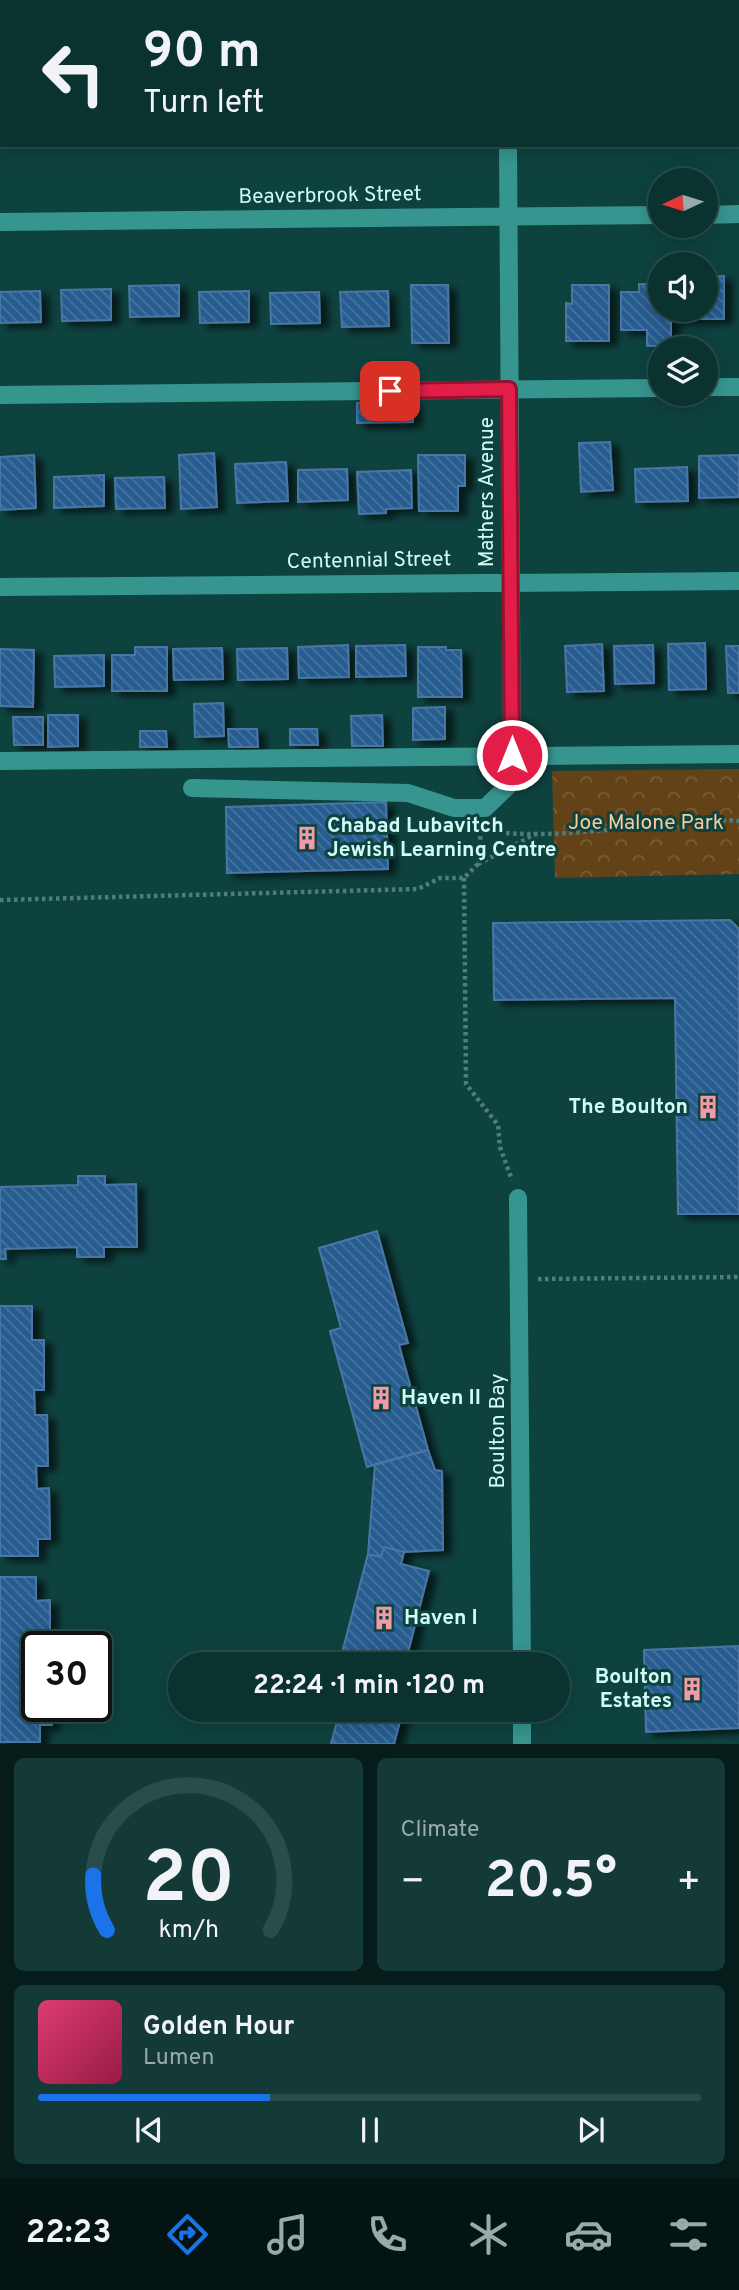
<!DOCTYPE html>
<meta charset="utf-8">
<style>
:root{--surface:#0a322f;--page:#133a37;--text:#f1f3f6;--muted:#9aa;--line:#2a4d4b;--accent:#1a73e8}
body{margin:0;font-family:Overpass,sans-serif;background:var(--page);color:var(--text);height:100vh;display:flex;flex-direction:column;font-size:26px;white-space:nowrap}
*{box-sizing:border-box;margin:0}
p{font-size:23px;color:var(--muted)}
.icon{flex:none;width:38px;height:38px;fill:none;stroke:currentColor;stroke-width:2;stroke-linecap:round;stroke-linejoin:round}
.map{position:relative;height:1744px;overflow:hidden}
.details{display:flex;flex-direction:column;gap:14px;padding:14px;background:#061c1a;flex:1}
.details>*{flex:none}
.banner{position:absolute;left:0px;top:0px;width:740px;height:147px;box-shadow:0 4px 18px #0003,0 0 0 2px var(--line);background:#0a322f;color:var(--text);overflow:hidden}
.needle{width:46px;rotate:266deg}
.controls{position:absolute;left:648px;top:168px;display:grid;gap:14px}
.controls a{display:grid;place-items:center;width:70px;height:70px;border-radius:50%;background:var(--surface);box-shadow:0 4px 18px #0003,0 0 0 2px var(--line);font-size:35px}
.speed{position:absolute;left:21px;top:1631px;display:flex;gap:14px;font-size:35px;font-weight:700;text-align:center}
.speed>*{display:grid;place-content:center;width:91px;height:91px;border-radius:50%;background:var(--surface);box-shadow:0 4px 18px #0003,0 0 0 2px var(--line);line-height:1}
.speed .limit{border:4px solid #111;border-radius:10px;background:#fff;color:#111}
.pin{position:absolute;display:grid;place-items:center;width:60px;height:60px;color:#fff;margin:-30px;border-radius:14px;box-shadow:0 4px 10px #0006}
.me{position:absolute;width:77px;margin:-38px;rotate:0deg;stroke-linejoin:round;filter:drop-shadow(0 0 5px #0008)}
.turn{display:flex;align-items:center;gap:24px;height:147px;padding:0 28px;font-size:32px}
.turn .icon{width:91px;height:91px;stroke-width:2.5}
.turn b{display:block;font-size:49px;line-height:60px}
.big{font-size:52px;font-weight:700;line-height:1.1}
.details .widget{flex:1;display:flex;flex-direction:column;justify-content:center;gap:10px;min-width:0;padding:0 24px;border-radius:10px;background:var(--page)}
.details .dial{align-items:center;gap:0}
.dial svg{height:182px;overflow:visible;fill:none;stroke:var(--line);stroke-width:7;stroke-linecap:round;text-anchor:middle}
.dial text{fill:var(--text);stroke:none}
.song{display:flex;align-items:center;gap:21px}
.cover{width:84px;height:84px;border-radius:10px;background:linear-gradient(135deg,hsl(340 70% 55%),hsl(340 70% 35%))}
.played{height:7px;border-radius:4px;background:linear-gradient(90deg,var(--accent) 35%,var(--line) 35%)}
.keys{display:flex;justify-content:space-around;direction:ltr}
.heat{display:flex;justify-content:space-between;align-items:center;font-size:38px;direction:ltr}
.details .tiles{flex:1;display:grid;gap:14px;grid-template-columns:1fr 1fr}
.widget:last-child{grid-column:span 2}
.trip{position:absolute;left:168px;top:1652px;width:402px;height:70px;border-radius:35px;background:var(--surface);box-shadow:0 4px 18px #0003,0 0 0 2px var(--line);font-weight:700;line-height:70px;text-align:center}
.tabs{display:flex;height:112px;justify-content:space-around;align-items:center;background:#041413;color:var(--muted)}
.tabs .icon{width:49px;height:49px}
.tabs .active{color:var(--accent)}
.tabs b{font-size:32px;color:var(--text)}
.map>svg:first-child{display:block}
.park{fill:url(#park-crowns)}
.building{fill:url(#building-back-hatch);stroke:#4a77a5;stroke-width:2;filter:url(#shadow)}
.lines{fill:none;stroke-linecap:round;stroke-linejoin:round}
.path{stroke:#4c7e7a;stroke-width:4.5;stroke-dasharray:3.5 3.5;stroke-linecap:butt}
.minor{stroke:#379590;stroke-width:18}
.route-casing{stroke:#92132f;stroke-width:18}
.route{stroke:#e11d48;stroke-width:12}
.labels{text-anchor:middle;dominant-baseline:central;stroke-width:6;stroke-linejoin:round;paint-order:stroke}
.street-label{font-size:21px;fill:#d0fbf7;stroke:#0e423f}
.park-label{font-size:21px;fill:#f6cc9c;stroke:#0e423f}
.poi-label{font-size:21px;font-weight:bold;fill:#d0fbf7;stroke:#0e423f;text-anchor:start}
</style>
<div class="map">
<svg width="739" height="1744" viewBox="0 0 739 1744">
<defs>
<pattern id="park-crowns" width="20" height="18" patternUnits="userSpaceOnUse" patternTransform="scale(1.75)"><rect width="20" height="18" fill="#634217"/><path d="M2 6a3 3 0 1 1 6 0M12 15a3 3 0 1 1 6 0" fill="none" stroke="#785e3a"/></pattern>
<pattern id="building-back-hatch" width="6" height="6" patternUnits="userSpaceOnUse" patternTransform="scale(1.75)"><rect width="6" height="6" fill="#285c8f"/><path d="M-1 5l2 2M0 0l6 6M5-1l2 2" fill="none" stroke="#4674a0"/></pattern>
<filter id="shadow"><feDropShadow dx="8" dy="4.5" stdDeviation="3.5" flood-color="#0009"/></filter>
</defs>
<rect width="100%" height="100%" fill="#0e423f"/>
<path class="park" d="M739,769V874L555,878L552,771Z"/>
<path class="building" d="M724,276V319H674V310H705V277Z
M639,284H660V310H671V346H647V330H621V292H639Z
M179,285V316L130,317L129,286Z
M411,285H448L449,343H412Z
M572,285H609V341H566V303L572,304Z
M111,289V320L62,321L61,290Z
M40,291L41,322L0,323V292Z
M249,291V322L200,323L199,292Z
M388,291L389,326L342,327L340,292Z
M319,292L320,323L271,324L270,293Z
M413,402V422L357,423V403Z
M610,442L613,490L581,492L579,443Z
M214,453L217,507L181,509L179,455Z
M34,455L36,508L0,510V457Z
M418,455H465V486H458V511H419Z
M739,455V497L699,498V456Z
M286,462L288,501L237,503L235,464Z
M687,467L688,501L636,502L635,469Z
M347,469L348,500L298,502V470Z
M411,470L412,508L386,509V513L359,514L357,472Z
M104,475V506L54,508V477Z
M164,477L165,508L116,509L115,478Z
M705,643L706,689L669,690L668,644Z
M602,644L604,691L567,692L565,646Z
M348,645L349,677L299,678L298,647Z
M405,645L406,676L356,677V646Z
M653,645L654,683L615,684L614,646Z
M726,646H739V693H728Z
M135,647H167V691H112V655H135Z
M418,647H446V650H461L462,697H418Z
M222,648L223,679L174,680L173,649Z
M287,648L288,679L238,680L237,649Z
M0,649L34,650L33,707L0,706Z
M104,655V686L55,687L54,656Z
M223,703L224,736L195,737L194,704Z
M445,707V739L413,740V708Z
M48,715H78V746L48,747Z
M382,715L383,746H352L351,716Z
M13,717H43V745H14Z
M228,729H257L258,747H229Z
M290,729H317L318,745H290Z
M140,731H166L167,747H140Z
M386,802L388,869L227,873L226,807Z
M730,920L739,929V1214H678L675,998L494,1000L493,923Z
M78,1176H105V1185L136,1184L137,1247H104V1257H77V1247L5,1249L6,1259H0V1187L78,1185Z
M377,1231L408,1343L399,1345L428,1450L367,1467L330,1331L341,1328L319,1248Z
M0,1306H32V1340H44V1390H34L35,1415H47L48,1466H36L37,1489L49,1488L50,1539H38V1556H0Z
M428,1450L435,1470L442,1471L443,1550L404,1552L384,1547L381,1557L368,1554L375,1464Z
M384,1547L404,1552L401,1564L429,1571L405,1664H339L368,1554L381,1557Z
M0,1577H36V1601L50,1600V1647H37V1706H52V1725H40V1742H0Z
M739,1646V1728L646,1732L644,1650Z
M340,1710H403L394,1744H331Z"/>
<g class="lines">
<path class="path" d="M478,864L536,834
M464,878L466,1084L498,1125L500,1147L512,1180
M0,900L418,889L440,878H464L478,864L481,830C535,839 593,831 648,826C679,823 708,818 739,821
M538,1279L739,1277"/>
<path class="minor" d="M326,0V2
M508,0V2
M694,0V2
M738,39H739
M0,48H2
M705,215L739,214
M0,222L660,215
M705,387H739
M0,395L660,388
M0,587L739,581
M0,761L739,754
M192,788L408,793L454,808H485L508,786L512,755L508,145
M518,1198L522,1664
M522,1710V1744"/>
</g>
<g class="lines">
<g class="route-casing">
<path id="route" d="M390,391L509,389L512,755"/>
</g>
<use href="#route" class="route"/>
</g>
<defs>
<g id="building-bare" transform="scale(1.89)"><path d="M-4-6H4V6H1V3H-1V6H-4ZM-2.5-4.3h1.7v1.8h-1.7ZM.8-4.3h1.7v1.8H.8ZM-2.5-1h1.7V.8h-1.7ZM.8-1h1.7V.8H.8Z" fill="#f39aa7" stroke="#0e423f" stroke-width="2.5" paint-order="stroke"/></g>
</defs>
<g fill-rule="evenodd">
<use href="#building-bare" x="307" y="838"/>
<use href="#building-bare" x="708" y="1107"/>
<use href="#building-bare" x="381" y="1398"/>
<use href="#building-bare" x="384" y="1618"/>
<use href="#building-bare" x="692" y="1689"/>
</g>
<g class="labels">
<g class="street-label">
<text transform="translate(330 196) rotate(-1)">Beaverbrook Street</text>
<text transform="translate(487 492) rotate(-90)">Mathers Avenue</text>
<text transform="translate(369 561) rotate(-1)">Centennial Street</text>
<text transform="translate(498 1431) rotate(-90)">Boulton Bay</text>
</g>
<g class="park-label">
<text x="646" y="823">Joe Malone Park</text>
</g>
<g class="poi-label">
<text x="327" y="826">Chabad Lubavitch<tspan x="327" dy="24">Jewish Learning Centre</tspan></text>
<text x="688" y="1107" text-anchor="end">The Boulton</text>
<text x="401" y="1398">Haven II</text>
<text x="404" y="1618">Haven I</text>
<text x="672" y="1677" text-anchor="end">Boulton<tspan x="672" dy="24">Estates</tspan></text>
</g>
</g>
</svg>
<div class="controls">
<a><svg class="needle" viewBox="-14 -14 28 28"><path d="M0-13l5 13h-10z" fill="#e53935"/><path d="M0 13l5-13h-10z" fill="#9aa"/></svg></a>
<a><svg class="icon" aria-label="sound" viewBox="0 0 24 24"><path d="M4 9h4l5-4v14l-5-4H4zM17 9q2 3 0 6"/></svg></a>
<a><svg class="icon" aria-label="layers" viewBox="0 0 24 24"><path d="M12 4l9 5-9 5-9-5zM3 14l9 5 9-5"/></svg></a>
</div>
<div class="speed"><div class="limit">30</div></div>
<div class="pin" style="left:390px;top:391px;background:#d93025"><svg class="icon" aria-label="arrive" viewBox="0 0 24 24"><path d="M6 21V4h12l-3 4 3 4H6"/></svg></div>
<svg class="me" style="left:512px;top:755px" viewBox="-20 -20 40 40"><circle r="17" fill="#e11d48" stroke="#fff" stroke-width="3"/><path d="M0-11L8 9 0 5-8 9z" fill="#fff"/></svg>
<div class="trip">22:24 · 1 min · 120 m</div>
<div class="banner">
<div class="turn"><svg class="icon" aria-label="left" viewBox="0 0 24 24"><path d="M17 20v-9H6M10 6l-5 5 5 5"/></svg><div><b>90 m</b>Turn left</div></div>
</div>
</div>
<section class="details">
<div class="tiles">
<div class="widget dial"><svg viewBox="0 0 100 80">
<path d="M14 69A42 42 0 1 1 86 69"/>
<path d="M14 69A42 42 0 0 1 8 45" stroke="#1a73e8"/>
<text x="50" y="56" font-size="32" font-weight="700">20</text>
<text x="50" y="72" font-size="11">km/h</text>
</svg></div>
<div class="widget"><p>Climate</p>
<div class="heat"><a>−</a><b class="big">20.5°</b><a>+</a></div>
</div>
<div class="widget">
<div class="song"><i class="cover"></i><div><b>Golden Hour</b><p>Lumen</p></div></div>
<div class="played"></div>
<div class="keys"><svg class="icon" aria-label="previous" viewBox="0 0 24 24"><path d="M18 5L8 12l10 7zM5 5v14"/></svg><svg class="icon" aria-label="pause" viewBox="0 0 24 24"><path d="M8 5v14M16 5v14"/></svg><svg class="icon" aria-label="next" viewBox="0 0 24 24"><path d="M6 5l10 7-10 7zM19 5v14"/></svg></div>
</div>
</div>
</section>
<nav class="tabs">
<b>22:23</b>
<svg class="icon active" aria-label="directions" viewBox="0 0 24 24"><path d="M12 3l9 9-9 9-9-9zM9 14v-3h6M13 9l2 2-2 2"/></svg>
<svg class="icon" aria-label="music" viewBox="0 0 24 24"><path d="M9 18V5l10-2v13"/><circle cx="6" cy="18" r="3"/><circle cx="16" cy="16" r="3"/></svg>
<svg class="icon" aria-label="phone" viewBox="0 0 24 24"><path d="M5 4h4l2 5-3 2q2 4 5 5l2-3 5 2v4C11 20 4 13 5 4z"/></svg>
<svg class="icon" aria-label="climate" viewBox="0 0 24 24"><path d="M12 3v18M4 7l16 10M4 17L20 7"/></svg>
<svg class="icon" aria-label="car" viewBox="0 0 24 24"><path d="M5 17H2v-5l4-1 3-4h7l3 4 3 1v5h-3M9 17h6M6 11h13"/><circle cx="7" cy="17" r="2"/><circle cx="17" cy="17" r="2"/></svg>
<svg class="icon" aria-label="filters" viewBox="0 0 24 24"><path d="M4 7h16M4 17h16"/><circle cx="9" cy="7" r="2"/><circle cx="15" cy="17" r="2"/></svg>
</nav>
